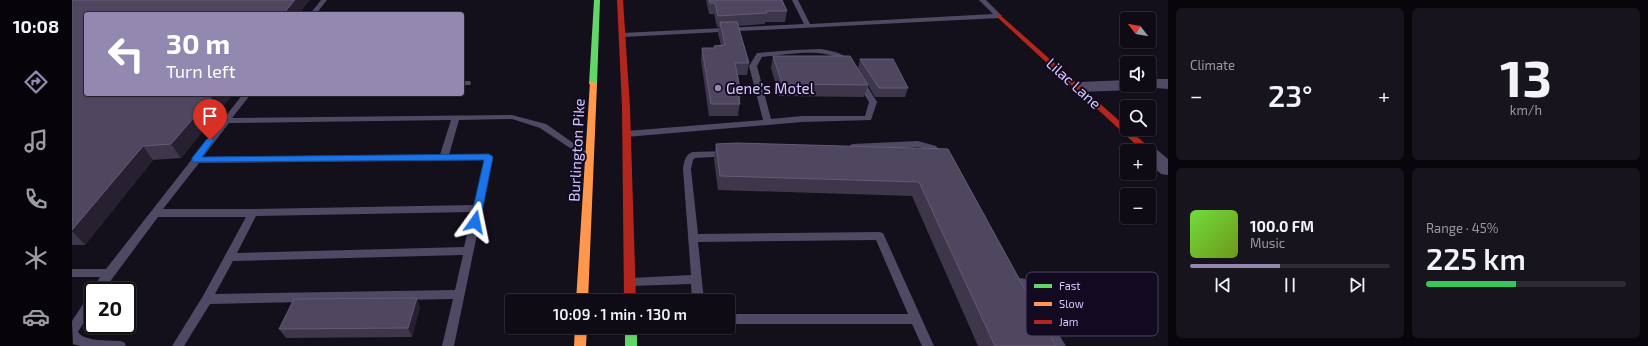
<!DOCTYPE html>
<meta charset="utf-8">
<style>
:root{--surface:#0e0b14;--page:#17141d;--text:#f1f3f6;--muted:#9b9ba0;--line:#2e2b34;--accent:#9388af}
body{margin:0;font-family:"Exo 2",sans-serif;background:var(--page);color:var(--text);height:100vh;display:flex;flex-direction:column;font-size:15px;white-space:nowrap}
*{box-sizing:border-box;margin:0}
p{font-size:13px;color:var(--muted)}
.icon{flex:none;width:22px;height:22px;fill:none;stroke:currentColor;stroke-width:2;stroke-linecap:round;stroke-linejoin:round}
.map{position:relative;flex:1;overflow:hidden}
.side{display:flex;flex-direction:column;gap:8px;padding:8px;background:#08060b;width:480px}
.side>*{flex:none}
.guide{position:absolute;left:12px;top:12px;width:380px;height:84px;border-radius:4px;box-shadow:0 1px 3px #0004,0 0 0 1px var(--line);background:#9388af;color:#fff;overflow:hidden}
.needle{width:26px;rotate:301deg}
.tools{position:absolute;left:1048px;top:12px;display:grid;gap:8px}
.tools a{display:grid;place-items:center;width:36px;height:36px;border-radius:4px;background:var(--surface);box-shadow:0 1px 3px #0004,0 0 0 1px var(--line);font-size:20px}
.speed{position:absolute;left:12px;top:282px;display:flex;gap:8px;font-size:20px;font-weight:700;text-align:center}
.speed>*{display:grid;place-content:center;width:52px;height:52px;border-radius:50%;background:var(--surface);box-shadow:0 1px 3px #0004,0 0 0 1px var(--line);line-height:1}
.speed .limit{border:2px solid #111;border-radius:6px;background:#fff;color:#111}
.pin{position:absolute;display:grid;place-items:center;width:34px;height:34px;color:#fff;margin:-41px -17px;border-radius:50% 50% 50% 0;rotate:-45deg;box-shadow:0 0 4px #0007}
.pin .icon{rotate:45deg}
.me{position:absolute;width:44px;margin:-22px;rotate:12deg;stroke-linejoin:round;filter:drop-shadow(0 0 3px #0008)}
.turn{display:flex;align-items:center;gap:14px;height:84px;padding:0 16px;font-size:18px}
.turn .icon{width:52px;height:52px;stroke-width:2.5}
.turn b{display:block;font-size:28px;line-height:34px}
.big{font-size:30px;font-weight:600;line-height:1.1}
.side .tile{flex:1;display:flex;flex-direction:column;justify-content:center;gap:6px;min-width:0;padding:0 14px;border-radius:6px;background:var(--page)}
.side .dial{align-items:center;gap:0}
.dial b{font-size:52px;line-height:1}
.song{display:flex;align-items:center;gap:12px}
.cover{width:48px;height:48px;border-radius:6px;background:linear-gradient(135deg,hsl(100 70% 55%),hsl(80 70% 35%))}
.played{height:4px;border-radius:2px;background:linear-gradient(90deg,var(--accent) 45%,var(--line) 45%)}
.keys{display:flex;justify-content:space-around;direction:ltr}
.heat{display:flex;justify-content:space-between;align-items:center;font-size:22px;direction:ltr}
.charge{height:6px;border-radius:3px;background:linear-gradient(90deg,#34c759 45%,var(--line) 0)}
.side .tiles{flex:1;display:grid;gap:8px;grid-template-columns:repeat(2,1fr)}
.trip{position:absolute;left:433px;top:294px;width:230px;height:40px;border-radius:4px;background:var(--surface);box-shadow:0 1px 3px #0004,0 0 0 1px var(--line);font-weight:600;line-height:40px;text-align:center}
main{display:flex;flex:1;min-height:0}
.tabs{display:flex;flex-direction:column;width:72px;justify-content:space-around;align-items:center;background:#060408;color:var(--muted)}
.tabs .icon{width:28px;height:28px}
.tabs .on{color:var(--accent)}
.tabs b{font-size:18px;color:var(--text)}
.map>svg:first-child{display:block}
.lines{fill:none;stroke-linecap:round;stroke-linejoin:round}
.lane{fill:#4f4964;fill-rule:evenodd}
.street{fill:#4f4964;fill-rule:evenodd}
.fast{fill:#63d668;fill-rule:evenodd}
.slow{fill:#ff974d;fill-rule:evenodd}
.jam{fill:#b3261e;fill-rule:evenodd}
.wall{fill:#3e374c}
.shaded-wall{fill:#262030}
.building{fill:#4e475f;stroke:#645b78}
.route{fill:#1a73e8;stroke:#114b97}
.poi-dot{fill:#9388af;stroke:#110a20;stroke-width:1.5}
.labels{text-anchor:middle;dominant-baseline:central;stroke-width:4;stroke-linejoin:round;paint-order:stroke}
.street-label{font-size:15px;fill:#d8c9ff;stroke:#110a20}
.poi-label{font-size:15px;fill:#d8c9ff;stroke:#110a20;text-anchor:start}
.key{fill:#110a20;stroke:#4d4363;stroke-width:1}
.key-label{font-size:11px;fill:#d8c9ff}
</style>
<main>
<nav class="tabs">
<b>10:08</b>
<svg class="icon on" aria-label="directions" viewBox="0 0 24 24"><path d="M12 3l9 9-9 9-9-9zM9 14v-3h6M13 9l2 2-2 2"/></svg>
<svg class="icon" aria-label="music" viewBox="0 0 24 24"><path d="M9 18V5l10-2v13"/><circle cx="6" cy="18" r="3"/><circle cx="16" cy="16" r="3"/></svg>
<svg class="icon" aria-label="phone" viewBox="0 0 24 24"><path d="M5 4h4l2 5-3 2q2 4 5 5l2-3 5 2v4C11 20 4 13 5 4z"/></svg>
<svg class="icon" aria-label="climate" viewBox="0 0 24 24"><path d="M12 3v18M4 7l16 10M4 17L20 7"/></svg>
<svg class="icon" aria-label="car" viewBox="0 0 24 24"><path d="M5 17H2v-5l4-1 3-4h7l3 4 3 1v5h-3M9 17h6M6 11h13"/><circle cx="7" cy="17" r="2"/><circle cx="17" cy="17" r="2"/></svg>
</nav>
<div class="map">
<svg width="1096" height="346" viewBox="0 0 1096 346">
<rect width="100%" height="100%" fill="#130f1b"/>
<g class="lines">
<path class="lane" d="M249,0H255L244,14H238Z
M720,0H726L738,24L921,14L907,0H914L930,16L927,18L550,37L547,35L550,33L732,24Z
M749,49C761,51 772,53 781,63L777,65C770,63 766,57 758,55C737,50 712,55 690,57L685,66L699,119L730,116H793L797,102L784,81L788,79H791L805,102L799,120L730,122L554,137L550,134L554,131L691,120L677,66L685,53L722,50Z
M390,81H398L399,83L398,85H390Z
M171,94H179L160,118L440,115L474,124L520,156L516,159L513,158L468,128L440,119L387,120L377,155L417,154L421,157L382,346H370L381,299L138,304L112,346H100L131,296L174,217H86L31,291H21V307L6,332C13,342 36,340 48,341L52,342L54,346H8L1,344L0,321L17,295L21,293L20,291L28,277H0V269H34ZM379,120L368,155L131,157L157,123ZM412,160L402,205L181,209H91L127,163ZM400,212L392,247L165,253L184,216ZM391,255L383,290L143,294L161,261Z
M846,141L864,146L874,157L873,159H867L858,150L846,147L780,150L776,147L780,144Z
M654,151L657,152L658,154L657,156L623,158L621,160L619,169L626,234L807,232L811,233L862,346H850L840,324H656V314H836L804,240L626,242L632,301H620L619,284L559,286L555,285L554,282L555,279L559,278L619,275L611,169C612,162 613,154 621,152Z
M949,278L953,279L994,346H982L944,282L945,279Z"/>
<path class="street" d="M1077,79H1096V89L1071,87L1070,85H1077Z
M1055,80V85H1069L1067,88L1061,90L1007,92L1001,90L999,87L1001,84L1007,82Z
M1077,146L1083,148L1096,159V175L1089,174L1077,162V151H1068L1071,148Z"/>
<path class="fast" d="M522,0H528L525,84L521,86L517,84Z
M553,327H565V346H553Z"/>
<path class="slow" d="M518,82H521L525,84L516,301H504Z
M503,327H515L514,346H502Z"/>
<path class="jam" d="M545,0H551L558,107L564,301H552L550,107Z
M927,14L1079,149L1080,151L1079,153L1077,154V151H1071L925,17V15Z"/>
</g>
<path class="wall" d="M634,0H710L715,11L713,22H693V24L666,26L677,63L675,75H666L669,94L666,116H637L629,60L630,48H642V46L649,45L646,34L647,27H645L642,14H637Z
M0,1L161,94L109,158L81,160L13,245H0Z
M701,56L796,85L792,97L707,96L699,68Z
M788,59L836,88L833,97H803L786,68Z
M644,144L876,149L984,346H906L840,196L646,190L642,159Z
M348,307L340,337L214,338L207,329Z"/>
<path class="shaded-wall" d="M223,0H238L227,14H211Z
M142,94H161L109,158L99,144Z
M71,146L81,160L13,245L0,231V230Z
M345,298L348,307L340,337L336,328Z"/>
<path class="building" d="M1,0H223L211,14H14V94H142L99,144L71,146L0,230V1Z
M637,0H710L715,11H694L695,13L646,16L643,3H638Z
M648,22H665L677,63H663L669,94H666L668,104H639L630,48H643L642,46L653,45Z
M701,56H778L796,85L710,84Z
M788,59H821L836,88H807Z
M665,143L876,149L984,346H923L847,182L648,176L644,144Z
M345,298L336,328L207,329L222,299Z"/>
<path class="route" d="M138,138L142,140L130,157L417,154L421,157L408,222L403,226L398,222L412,160L120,162V158L135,139Z"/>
<circle class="poi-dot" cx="646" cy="88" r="4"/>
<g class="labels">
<g class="street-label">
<text transform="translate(1002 83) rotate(42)">Lilac Lane</text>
<text transform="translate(504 150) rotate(-87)">Burlington Pike</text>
</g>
<g class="poi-label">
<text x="654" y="88">Gene's Motel</text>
</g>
</g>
<rect x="954" y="272" width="132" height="64" rx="6" class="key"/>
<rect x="962" y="284" width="18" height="4" fill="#63d668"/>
<rect x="962" y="302" width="18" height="4" fill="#ff974d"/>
<rect x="962" y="320" width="18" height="4" fill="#b3261e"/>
<g class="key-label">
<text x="987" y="290">Fast</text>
<text x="987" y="308">Slow</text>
<text x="987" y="326">Jam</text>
</g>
</svg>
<div class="tools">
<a><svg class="needle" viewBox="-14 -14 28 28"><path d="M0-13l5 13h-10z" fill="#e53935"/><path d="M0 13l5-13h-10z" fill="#9b9ba0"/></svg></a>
<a><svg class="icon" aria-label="sound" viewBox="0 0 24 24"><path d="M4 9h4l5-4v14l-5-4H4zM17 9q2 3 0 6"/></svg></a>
<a><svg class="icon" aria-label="search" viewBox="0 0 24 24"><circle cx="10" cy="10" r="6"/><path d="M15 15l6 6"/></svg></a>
<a>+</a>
<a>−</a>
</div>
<div class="speed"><div class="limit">20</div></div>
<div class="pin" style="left:138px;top:140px;background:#d93025"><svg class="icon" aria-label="arrive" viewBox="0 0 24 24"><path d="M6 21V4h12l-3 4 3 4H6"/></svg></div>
<svg class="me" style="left:403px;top:222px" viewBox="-20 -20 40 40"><path d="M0-17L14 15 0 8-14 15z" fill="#1a73e8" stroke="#fff" stroke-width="4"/></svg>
<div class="trip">10:09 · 1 min · 130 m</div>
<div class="guide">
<div class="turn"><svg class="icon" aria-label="left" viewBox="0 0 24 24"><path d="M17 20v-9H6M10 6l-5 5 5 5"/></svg><div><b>30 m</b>Turn left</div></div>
</div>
</div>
<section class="side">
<div class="tiles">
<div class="tile"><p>Climate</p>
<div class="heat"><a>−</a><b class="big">23°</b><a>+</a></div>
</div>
<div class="tile dial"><b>13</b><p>km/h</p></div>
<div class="tile">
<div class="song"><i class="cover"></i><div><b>100.0 FM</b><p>Music</p></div></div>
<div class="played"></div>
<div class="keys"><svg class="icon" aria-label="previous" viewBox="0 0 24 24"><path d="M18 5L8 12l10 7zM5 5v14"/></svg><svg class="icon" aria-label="pause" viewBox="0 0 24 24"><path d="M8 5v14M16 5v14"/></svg><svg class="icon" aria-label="next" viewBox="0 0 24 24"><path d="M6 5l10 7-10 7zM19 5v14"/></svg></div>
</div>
<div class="tile"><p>Range · 45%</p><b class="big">225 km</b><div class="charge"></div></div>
</div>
</section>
</main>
